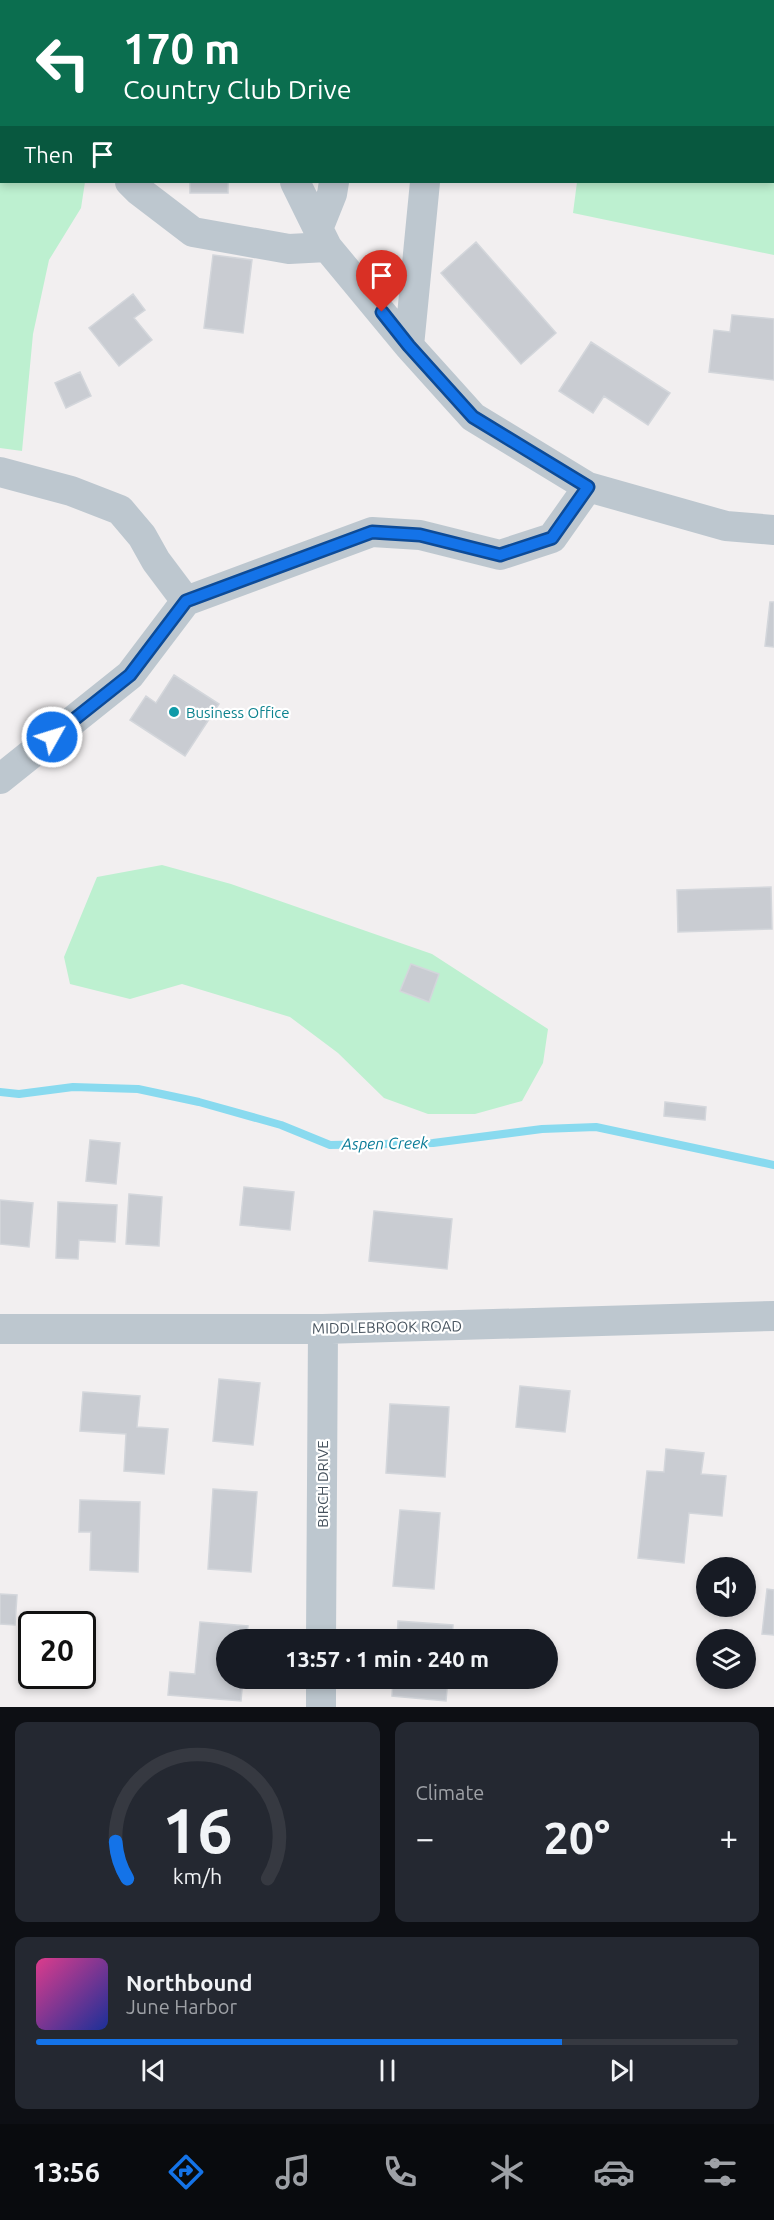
<!DOCTYPE html>
<meta charset="utf-8">
<style>
:root{--surface:#171b24;--page:#242831;--text:#f1f3f6;--muted:#9ea1a6;--line:#363941;--accent:#1473e8}
body{margin:0;font-family:Ubuntu,sans-serif;background:var(--page);color:var(--text);height:100vh;display:flex;flex-direction:column;font-size:22px;white-space:nowrap}
*{box-sizing:border-box;margin:0}
p{font-size:20px;color:var(--muted)}
.icon{flex:none;width:33px;height:33px;fill:none;stroke:currentColor;stroke-width:2;stroke-linecap:round;stroke-linejoin:round}
.map{position:relative;height:1707px;overflow:hidden}
.drawer{display:flex;flex-direction:column;gap:15px;padding:15px;background:#0d0f14;flex:1}
.drawer>*{flex:none}
.top-card{position:absolute;left:0px;top:0px;width:774px;height:183px;box-shadow:0 3px 9px #0003;background:#0b6e4f;color:#fff;overflow:hidden}
.buttons{position:absolute;left:696px;top:1557px;display:grid;gap:12px}
.buttons a{display:grid;place-items:center;width:60px;height:60px;border-radius:50%;background:var(--surface);box-shadow:0 3px 9px #0003;font-size:30px}
.speed{position:absolute;left:18px;top:1611px;display:flex;gap:12px;font-size:30px;font-weight:700;text-align:center}
.speed>*{display:grid;place-content:center;width:78px;height:78px;border-radius:50%;background:var(--surface);box-shadow:0 3px 9px #0003;line-height:1}
.speed .limit{border:3px solid #111;border-radius:9px;background:#fff;color:#111}
.pin{position:absolute;display:grid;place-items:center;width:51px;height:51px;color:#fff;margin:-62px -26px;border-radius:50% 50% 50% 0;rotate:-45deg;box-shadow:0 0 6px #0007}
.pin .icon{rotate:45deg}
.me{position:absolute;width:66px;margin:-33px;rotate:51deg;stroke-linejoin:round;filter:drop-shadow(0 0 4px #0008)}
.turn{display:flex;align-items:center;gap:21px;height:126px;padding:0 24px;font-size:27px}
.turn .icon{width:78px;height:78px;stroke-width:2.5}
.turn b{display:block;font-size:42px;line-height:51px}
.then{display:flex;align-items:center;height:57px;padding:0 24px;background:#0003;gap:12px;font-size:22px}
.big{font-size:45px;font-weight:600;line-height:1.1}
.drawer .card{flex:1;display:flex;flex-direction:column;justify-content:center;gap:9px;min-width:0;padding:0 21px;border-radius:12px;background:var(--page)}
.drawer .dial{align-items:center;gap:0}
.dial svg{height:156px;overflow:visible;fill:none;stroke:var(--line);stroke-width:7;stroke-linecap:round;text-anchor:middle}
.dial text{fill:var(--text);stroke:none}
.song{display:flex;align-items:center;gap:18px}
.cover{width:72px;height:72px;border-radius:9px;background:linear-gradient(135deg,hsl(330 70% 55%),hsl(230 70% 35%))}
.played{height:6px;border-radius:3px;background:linear-gradient(90deg,var(--accent) 75%,var(--line) 75%)}
.keys{display:flex;justify-content:space-around;direction:ltr}
.heat{display:flex;justify-content:space-between;align-items:center;font-size:33px;direction:ltr}
.drawer .tiles{flex:1;display:grid;gap:15px;grid-template-columns:1fr 1fr}
.card:last-child{grid-column:span 2}
.trip{position:absolute;left:216px;top:1629px;width:342px;height:60px;border-radius:30px;background:var(--surface);box-shadow:0 3px 9px #0003;font-weight:600;line-height:60px;text-align:center}
.dock{display:flex;height:96px;justify-content:space-around;align-items:center;background:#090b0e;color:var(--muted)}
.dock .icon{width:42px;height:42px}
.dock .selected{color:var(--accent)}
.dock b{font-size:27px;color:var(--text)}
.map>svg:first-child{display:block}
.green{fill:#bdf0d0}
.lines{fill:none;stroke-linecap:round;stroke-linejoin:round}
.stream{stroke:#89daef;stroke-width:8}
.building{fill:#c9ccd2;stroke:#d3d6db;stroke-width:1.5}
.path{stroke:#74d0a2;stroke-width:4;stroke-dasharray:4.5 3;stroke-linecap:butt}
.minor{stroke:#bdc7cf;stroke-width:30}
.route-casing{stroke:#0d4b97;stroke-width:15}
.route{stroke:#1473e8;stroke-width:10}
.culture-dot{fill:#0f9aa8;stroke:#fff;stroke-width:2}
.labels{text-anchor:middle;dominant-baseline:central;stroke-width:4.5;stroke-linejoin:round;paint-order:stroke}
.culture-label{font-size:15px;fill:#0d838f;stroke:#fff;text-anchor:start}
.street-label{font-size:15px;fill:#47535e;stroke:#fff}
.water-label{font-size:16px;font-style:italic;fill:#097b97;stroke:#fff}
</style>
<div class="map">
<svg width="774" height="1707" viewBox="0 0 774 1707">
<rect width="100%" height="100%" fill="#f2eff0"/>
<path class="green" d="M0,0L8,1L2,2V182H85L81,208L49,260L33,334L22,451L0,448Z
M596,0H774V255L573,213L577,182H772V2Z
M162,865L231,884L432,954L548,1029L543,1063L522,1101L475,1114H428L384,1098L338,1053L290,1017L182,984L130,999L70,984L64,957L97,877Z"/>
<g class="lines">
<path class="stream" d="M0,1092L19,1094L73,1087L138,1089L199,1102L281,1125L330,1145L433,1143L542,1129L596,1127L774,1165"/>
</g>
<path class="building" d="M190,182H228V193H190Z
M476,242L556,333L521,364L441,273Z
M213,255L252,260L243,333L204,328Z
M133,294L145,310L134,318L152,340L119,366L89,328Z
M732,315L774,319V380L709,372L714,330L730,332Z
M591,342L670,393L648,425L604,396L593,413L559,391Z
M80,372L91,396L66,408L55,383Z
M770,602H774V647L765,646Z
M174,675L219,704L185,756L130,720L146,696L156,703Z
M771,887L772,929L678,932L677,890Z
M411,964L439,974L429,1002L400,991Z
M665,1102L706,1107L705,1120L664,1116Z
M90,1140L120,1143L116,1184L86,1181Z
M244,1187L294,1192L290,1230L240,1225Z
M129,1194L162,1197L159,1246L126,1244Z
M0,1200L33,1203L29,1247L0,1244Z
M58,1202L117,1205L115,1242L79,1240L78,1259L56,1258Z
M374,1211L452,1219L447,1269L369,1261Z
M219,1379L260,1383L253,1445L213,1441Z
M520,1386L570,1391L565,1432L516,1427Z
M83,1392L140,1396L137,1427L168,1429L164,1474L124,1471L126,1434L80,1431Z
M390,1404L449,1407L445,1477L386,1473Z
M666,1449L704,1453L701,1474L726,1476L722,1516L689,1513L684,1563L638,1558L647,1471L664,1472Z
M213,1489L257,1492L251,1572L208,1569Z
M80,1500L140,1502L138,1572L90,1570L91,1532H79Z
M400,1510L440,1513L434,1589L393,1586Z
M767,1589L774,1590V1635L762,1634Z
M0,1594L17,1595L15,1625L0,1624Z
M398,1621L453,1625L452,1640H397Z
M200,1622L248,1626L246,1640H226V1678H243L241,1701L168,1695L170,1672L195,1674Z
M393,1678H448L446,1701L392,1696Z"/>
<g class="lines">
<path class="path" d="M0,61L2,62
M0,136L2,135"/>
<path class="minor" d="M19,0L20,2
M236,0L237,2
M277,0V2
M673,0V2
M441,2V0
M772,129L774,130
M130,182L138,190L193,232L289,249L327,247
M295,182L327,247L409,346L473,417L588,487L726,526L774,530
M318,229L332,194L334,182
M409,346L425,182
M0,472L71,491L120,510L142,536L156,561L186,601
M0,779L130,675L186,601L372,532L420,535L500,555L552,538L588,487
M0,1329H323L774,1316
M321,1640L323,1329
M321,1707V1678"/>
</g>
<g class="lines">
<g class="route-casing">
<path id="route" d="M52,737L130,675L186,601L372,532L420,535L500,555L552,538L588,487L473,417L409,346L382,312"/>
</g>
<use href="#route" class="route"/>
</g>
<circle class="culture-dot" cx="174" cy="712" r="6"/>
<g class="labels">
<g class="culture-label">
<text x="186" y="712">Business Office</text>
</g>
<g class="street-label">
<text transform="translate(387 1327) rotate(-1)">MIDDLEBROOK ROAD</text>
<text transform="translate(322 1484) rotate(-90)">BIRCH DRIVE</text>
</g>
<g class="water-label">
<text transform="translate(385 1143) rotate(-1)">Aspen Creek</text>
</g>
</g>
</svg>
<div class="buttons">
<a><svg class="icon" aria-label="sound" viewBox="0 0 24 24"><path d="M4 9h4l5-4v14l-5-4H4zM17 9q2 3 0 6"/></svg></a>
<a><svg class="icon" aria-label="layers" viewBox="0 0 24 24"><path d="M12 4l9 5-9 5-9-5zM3 14l9 5 9-5"/></svg></a>
</div>
<div class="speed"><div class="limit">20</div></div>
<div class="pin" style="left:382px;top:312px;background:#d93025"><svg class="icon" aria-label="arrive" viewBox="0 0 24 24"><path d="M6 21V4h12l-3 4 3 4H6"/></svg></div>
<svg class="me" style="left:52px;top:737px" viewBox="-20 -20 40 40"><circle r="17" fill="#1473e8" stroke="#fff" stroke-width="3"/><path d="M0-11L8 9 0 5-8 9z" fill="#fff"/></svg>
<div class="trip">13:57 · 1 min · 240 m</div>
<div class="top-card">
<div class="turn"><svg class="icon" aria-label="left" viewBox="0 0 24 24"><path d="M17 20v-9H6M10 6l-5 5 5 5"/></svg><div><b>170 m</b>Country Club Drive</div></div>
<div class="then">Then<svg class="icon" aria-label="arrive" viewBox="0 0 24 24"><path d="M6 21V4h12l-3 4 3 4H6"/></svg></div>
</div>
</div>
<section class="drawer">
<div class="tiles">
<div class="card dial"><svg viewBox="0 0 100 80">
<path d="M14 69A42 42 0 1 1 86 69"/>
<path d="M14 69A42 42 0 0 1 8 50" stroke="#1473e8"/>
<text x="50" y="56" font-size="32" font-weight="700">16</text>
<text x="50" y="72" font-size="11">km/h</text>
</svg></div>
<div class="card"><p>Climate</p>
<div class="heat"><a>−</a><b class="big">20°</b><a>+</a></div>
</div>
<div class="card">
<div class="song"><i class="cover"></i><div><b>Northbound</b><p>June Harbor</p></div></div>
<div class="played"></div>
<div class="keys"><svg class="icon" aria-label="previous" viewBox="0 0 24 24"><path d="M18 5L8 12l10 7zM5 5v14"/></svg><svg class="icon" aria-label="pause" viewBox="0 0 24 24"><path d="M8 5v14M16 5v14"/></svg><svg class="icon" aria-label="next" viewBox="0 0 24 24"><path d="M6 5l10 7-10 7zM19 5v14"/></svg></div>
</div>
</div>
</section>
<nav class="dock">
<b>13:56</b>
<svg class="icon selected" aria-label="directions" viewBox="0 0 24 24"><path d="M12 3l9 9-9 9-9-9zM9 14v-3h6M13 9l2 2-2 2"/></svg>
<svg class="icon" aria-label="music" viewBox="0 0 24 24"><path d="M9 18V5l10-2v13"/><circle cx="6" cy="18" r="3"/><circle cx="16" cy="16" r="3"/></svg>
<svg class="icon" aria-label="phone" viewBox="0 0 24 24"><path d="M5 4h4l2 5-3 2q2 4 5 5l2-3 5 2v4C11 20 4 13 5 4z"/></svg>
<svg class="icon" aria-label="climate" viewBox="0 0 24 24"><path d="M12 3v18M4 7l16 10M4 17L20 7"/></svg>
<svg class="icon" aria-label="car" viewBox="0 0 24 24"><path d="M5 17H2v-5l4-1 3-4h7l3 4 3 1v5h-3M9 17h6M6 11h13"/><circle cx="7" cy="17" r="2"/><circle cx="17" cy="17" r="2"/></svg>
<svg class="icon" aria-label="filters" viewBox="0 0 24 24"><path d="M4 7h16M4 17h16"/><circle cx="9" cy="7" r="2"/><circle cx="15" cy="17" r="2"/></svg>
</nav>
